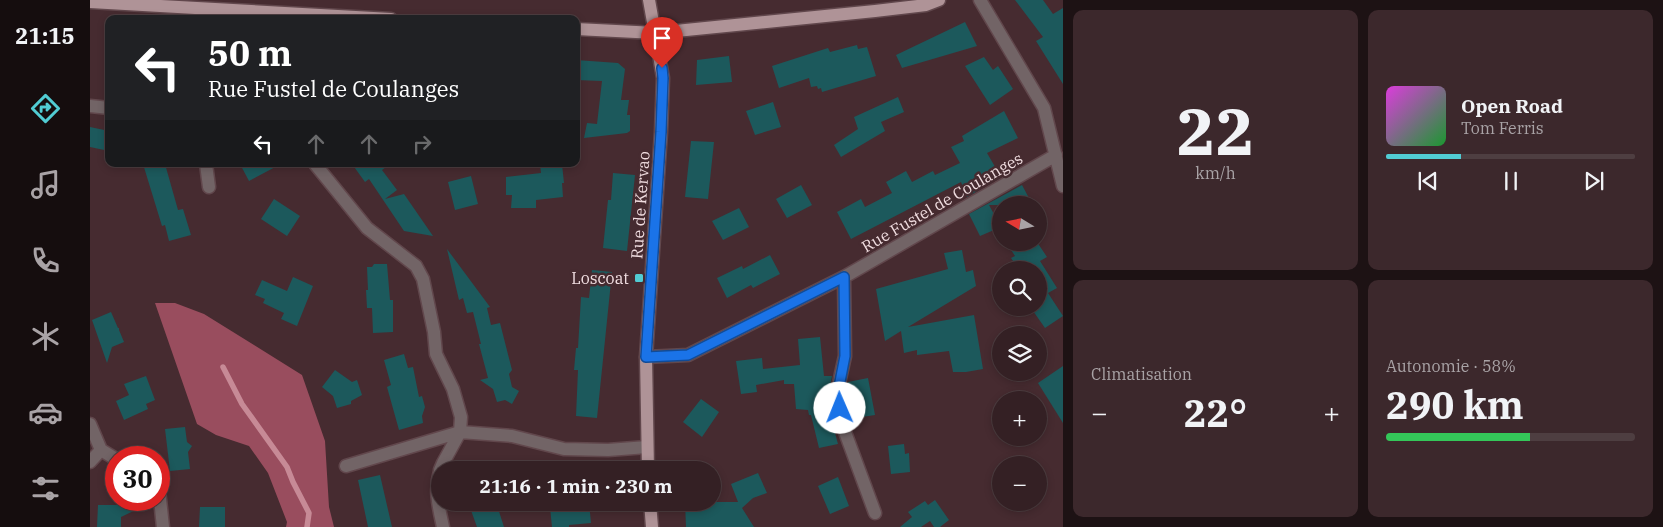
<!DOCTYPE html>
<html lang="fr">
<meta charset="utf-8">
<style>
:root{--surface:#342024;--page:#3c282c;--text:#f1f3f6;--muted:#a9a3a6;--line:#4e3e41;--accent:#51ccd3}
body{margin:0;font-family:"IBM Plex Serif",serif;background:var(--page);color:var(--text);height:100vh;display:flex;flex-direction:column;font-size:19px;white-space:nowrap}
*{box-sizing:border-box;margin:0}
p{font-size:16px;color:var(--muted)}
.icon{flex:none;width:28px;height:28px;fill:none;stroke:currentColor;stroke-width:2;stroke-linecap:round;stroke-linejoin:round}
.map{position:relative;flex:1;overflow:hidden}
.panel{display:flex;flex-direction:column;gap:10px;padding:10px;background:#1d1214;width:600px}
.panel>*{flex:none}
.banner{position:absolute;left:15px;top:15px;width:475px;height:152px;border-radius:10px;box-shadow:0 2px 8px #0003,0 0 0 1px var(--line);background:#202124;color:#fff;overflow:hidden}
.needle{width:32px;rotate:280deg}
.controls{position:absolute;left:902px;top:196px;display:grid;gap:10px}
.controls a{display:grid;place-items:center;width:55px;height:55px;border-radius:50%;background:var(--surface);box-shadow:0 2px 8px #0003,0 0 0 1px var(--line);font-size:25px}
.speed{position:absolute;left:15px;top:446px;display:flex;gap:10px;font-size:25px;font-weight:700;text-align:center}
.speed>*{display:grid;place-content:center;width:65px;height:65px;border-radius:50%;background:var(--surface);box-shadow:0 2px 8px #0003,0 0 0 1px var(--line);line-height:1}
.speed .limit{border:8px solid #d22;background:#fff;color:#111}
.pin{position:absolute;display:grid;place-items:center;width:42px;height:42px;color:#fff;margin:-51px -21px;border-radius:50% 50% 50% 0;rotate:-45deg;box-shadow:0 0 5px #0007}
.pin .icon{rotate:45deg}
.me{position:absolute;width:55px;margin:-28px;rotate:359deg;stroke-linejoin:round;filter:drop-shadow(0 0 4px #0008)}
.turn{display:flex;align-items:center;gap:18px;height:105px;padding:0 20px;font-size:22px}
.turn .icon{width:65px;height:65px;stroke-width:2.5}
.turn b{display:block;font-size:35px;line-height:42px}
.lanes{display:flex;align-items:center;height:48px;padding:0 20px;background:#0003;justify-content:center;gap:25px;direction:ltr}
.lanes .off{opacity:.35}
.big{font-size:38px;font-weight:700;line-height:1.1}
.panel .card{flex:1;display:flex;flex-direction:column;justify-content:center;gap:8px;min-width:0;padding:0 18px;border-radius:10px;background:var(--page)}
.panel .dial{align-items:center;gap:0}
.dial b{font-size:65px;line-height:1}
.song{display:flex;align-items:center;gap:15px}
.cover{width:60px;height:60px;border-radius:8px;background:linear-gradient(135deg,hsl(300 70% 55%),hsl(130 70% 35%))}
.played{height:5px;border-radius:2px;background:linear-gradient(90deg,var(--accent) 30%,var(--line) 30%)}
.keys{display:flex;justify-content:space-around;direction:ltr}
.heat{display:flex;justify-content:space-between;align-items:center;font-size:28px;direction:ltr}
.charge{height:8px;border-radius:4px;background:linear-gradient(90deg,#34c759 58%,var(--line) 0)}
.panel .tiles{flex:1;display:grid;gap:10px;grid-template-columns:repeat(2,1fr)}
.trip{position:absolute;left:341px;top:461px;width:290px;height:50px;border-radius:25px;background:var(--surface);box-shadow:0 2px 8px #0003,0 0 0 1px var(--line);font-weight:700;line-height:50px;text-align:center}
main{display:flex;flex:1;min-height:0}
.tab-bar{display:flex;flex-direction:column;width:90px;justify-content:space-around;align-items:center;background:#150d0e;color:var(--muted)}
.tab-bar .icon{width:35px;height:35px}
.tab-bar .current{color:var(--accent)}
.tab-bar b{font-size:22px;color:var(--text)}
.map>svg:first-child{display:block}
.forest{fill:#994d5e}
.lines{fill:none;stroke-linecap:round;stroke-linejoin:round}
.stream{stroke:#c78a96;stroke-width:5.5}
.building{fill:#1c595c}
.minor-casing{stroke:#61474c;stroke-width:15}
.major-casing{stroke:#61474c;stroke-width:15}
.minor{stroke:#726466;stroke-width:12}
.major{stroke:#af9397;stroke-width:12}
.route-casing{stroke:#114b97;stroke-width:12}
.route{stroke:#1a73e8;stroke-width:9}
.poi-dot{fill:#51ccd3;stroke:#462b30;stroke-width:2}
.labels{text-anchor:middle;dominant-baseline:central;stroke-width:5;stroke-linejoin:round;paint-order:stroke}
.street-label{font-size:16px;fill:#f0dde0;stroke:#462b30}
.poi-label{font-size:16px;fill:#f0dde0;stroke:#462b30;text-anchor:end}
</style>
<main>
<nav class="tab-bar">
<b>21:15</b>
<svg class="icon current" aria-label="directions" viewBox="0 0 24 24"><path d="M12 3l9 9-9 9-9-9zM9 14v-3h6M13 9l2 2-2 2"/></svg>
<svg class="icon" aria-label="music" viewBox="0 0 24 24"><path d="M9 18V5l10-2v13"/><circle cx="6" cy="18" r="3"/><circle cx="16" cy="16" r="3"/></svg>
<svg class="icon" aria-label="phone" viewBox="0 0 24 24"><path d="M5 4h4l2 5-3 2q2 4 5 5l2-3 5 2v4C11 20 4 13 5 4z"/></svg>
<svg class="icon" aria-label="climate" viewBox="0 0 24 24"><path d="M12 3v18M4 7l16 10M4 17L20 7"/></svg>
<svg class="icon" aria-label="car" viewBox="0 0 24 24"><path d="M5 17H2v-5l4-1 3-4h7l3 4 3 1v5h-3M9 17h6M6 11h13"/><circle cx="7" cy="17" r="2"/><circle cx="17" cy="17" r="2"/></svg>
<svg class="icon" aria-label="filters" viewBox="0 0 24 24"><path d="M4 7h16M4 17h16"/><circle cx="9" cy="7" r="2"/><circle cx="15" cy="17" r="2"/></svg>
</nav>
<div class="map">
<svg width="973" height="527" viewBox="0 0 973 527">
<rect width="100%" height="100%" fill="#462b30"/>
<path class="forest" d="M65,303H85L114,314L212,375L235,441L239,507L244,527H196L197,522L178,473L159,446L126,435L107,424Z"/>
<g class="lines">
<path class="stream" d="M133,367L152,404L197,467L203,482L219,513L217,527"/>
</g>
<path class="building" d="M925,0H953L963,14L973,8V84L946,41L953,37Z
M875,22L887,46L812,68L806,55Z
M767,45L768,49L777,47L786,76L732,92L731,88L728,89L727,86L721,87L719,78L689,88L682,66L738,48L740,52Z
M639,56L642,82L606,85L607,60Z
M894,57L903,70L908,66L923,89L900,105L875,66Z
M486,60L528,63L535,69L531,100H539L537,115H540V131L537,133L494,138L497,123L507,124L512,81L486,80Z
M808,97L814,112L791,122L795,131L751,157L744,145L768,129L764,117Z
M683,102L691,127L665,135L656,111Z
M914,111L928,138L897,153L911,177L877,197L871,182L761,239L747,212L771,199L775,207L802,193L796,182L816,171L822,182L843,171L845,175L870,163L861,147L874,141L872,136Z
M0,127L19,131V151L0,147Z
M601,141L624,142L618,199L595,197Z
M53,164H75L88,210L93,209L101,235L79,241L75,225L72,226Z
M150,164H191L159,181Z
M262,164H300L292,170L307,190L295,199L314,194L343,236L314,231L279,179L275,182Z
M450,164H472L474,183H472L473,197L446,200V208H421L422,195H416V177L451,173Z
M523,173L545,175L537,251L513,248L518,200H521Z
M381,176L388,204L365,210L358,182Z
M711,185L722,205L697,218L686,199Z
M932,185L940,200L929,205H899L911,227L890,236L879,214Z
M184,199L210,216L197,236L171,219Z
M649,208L659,227L633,240L622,221Z
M916,242H947L957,257L950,261L967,288L958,293L973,316L955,328L941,308H949V270H929L921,258L925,256Z
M357,249L400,307L397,308L401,325L410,323L422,370L419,374L422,387L429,391L422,404L415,400L407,402L403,389L390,380L398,378L389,344H391L383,312L377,313L373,298L369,300Z
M872,250L876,272L883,270L886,286L818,327L884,315L893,369L876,372H863L859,351L827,355V350L814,353L811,331L795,341L786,289L858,269L854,253Z
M680,255L690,274L663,288L661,285L637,298L627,278L652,266L653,269Z
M284,264H297L300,300H303V332L283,333L282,308H277L276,290H278L277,267H282Z
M502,270L522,272L507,418L486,416L488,370H484L486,348H488L491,297L499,298Z
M203,277L223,286L207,326L191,319L194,313L173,303L175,299L165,295L172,280L197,291Z
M21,312L28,328H29V330L34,342L22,347L17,363L2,320Z
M730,337L734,376H742L739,393L743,422H742L748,444L729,448L721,415H719L718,410L706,409L704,384H694V380L666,385L667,392L651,394L646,361L672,358L673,369L710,365L708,339Z
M314,354L318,368L323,367L329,397L332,396L335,407L332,416L333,423L309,430L297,387L301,385L294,360Z
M973,366V423L948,383Z
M245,370L262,382L267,380L272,395L261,401V404L247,408L243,396L232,387Z
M56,376L65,400L56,404L58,409L34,420L26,401L39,395L34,384Z
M778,378L785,415L759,419L755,392L758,382Z
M611,399L629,412L612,437L593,422Z
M95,427L97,442L102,446L98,452L100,469L80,471L75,429Z
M814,444L815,454L819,453L820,472L801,474L798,446Z
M668,473L677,493L663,498L652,508L664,527H596L595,502H648L641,484Z
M290,475L302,527H278L268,480Z
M748,477L759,506L740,514L728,486Z
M845,500L859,520L850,527H844L840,521L831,527H810L822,517L818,512L835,501L838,505Z
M378,502H406L414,527H387Z
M478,502H499L501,523L479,525V527H462L460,507L478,506Z
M8,505H56L31,517V527H7Z
M110,507H135V527H109Z"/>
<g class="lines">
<g class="minor-casing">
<path id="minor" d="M890,0L954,108L973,186
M0,106L19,108
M116,164L119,187
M225,164L277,228L326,266L333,279L344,332L346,354L363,389L371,417L370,432L353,463L350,470
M754,277L755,356L747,392L752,424L785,513
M556,357L598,355L754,277L966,155
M0,424L11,450L26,459
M0,462L11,450
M256,466L370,432L422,436L474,449L518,450L557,447
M350,471C344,491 349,508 353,527
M69,490L73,527"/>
</g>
<g class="major-casing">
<path id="major" d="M0,2L301,19
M486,29L566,33L785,11L836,5L849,0
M558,470L556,357L571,132L573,78L559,0
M560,502L562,527"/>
</g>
<use href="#minor" class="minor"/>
<use href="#major" class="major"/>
</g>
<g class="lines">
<g class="route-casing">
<path id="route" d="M572,68L573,78L571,132L556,357L598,355L754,277L755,356L748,392L750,408"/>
</g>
<use href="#route" class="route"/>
</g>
<rect class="poi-dot" x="544" y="273" width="10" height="10" rx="2.5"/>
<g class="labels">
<g class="street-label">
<text transform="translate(852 202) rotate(-30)">Rue Fustel de Coulanges</text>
<text transform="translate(550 205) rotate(-86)">Rue de Kervao</text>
</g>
<g class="poi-label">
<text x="539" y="278">Loscoat</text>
</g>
</g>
</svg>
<div class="controls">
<a><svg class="needle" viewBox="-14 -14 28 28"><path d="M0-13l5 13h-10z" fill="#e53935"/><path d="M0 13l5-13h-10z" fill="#a9a3a6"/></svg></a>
<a><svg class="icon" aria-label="search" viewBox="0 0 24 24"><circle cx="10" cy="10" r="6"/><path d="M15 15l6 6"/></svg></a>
<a><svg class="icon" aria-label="layers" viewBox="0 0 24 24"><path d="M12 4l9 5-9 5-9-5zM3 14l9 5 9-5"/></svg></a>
<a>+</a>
<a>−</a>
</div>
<div class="speed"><div class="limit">30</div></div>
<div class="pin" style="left:572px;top:68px;background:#d93025"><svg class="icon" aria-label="arrive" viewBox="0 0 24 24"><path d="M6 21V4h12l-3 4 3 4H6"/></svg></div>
<svg class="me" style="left:750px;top:408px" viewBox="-20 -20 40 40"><circle r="19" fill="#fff"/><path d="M0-13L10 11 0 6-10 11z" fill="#1a73e8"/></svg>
<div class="trip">21:16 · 1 min · 230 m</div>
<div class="banner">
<div class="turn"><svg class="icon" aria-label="left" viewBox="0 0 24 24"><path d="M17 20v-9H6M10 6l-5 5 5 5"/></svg><div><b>50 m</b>Rue Fustel de Coulanges</div></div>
<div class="lanes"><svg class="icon" aria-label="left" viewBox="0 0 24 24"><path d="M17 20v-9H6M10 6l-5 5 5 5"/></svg><svg class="icon off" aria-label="ahead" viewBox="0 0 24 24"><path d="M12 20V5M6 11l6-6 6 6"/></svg><svg class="icon off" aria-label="ahead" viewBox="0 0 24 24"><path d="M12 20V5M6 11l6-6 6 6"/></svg><svg class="icon off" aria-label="right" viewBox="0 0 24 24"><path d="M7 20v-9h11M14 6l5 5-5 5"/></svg></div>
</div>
</div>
<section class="panel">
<div class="tiles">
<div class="card dial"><b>22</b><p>km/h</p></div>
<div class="card">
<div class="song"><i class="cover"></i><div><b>Open Road</b><p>Tom Ferris</p></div></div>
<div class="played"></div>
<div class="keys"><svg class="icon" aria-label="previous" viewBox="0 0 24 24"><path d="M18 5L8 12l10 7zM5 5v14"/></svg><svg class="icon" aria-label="pause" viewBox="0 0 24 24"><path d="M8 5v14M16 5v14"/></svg><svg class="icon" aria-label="next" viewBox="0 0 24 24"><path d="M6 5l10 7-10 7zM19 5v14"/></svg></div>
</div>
<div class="card"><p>Climatisation</p>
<div class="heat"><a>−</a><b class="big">22°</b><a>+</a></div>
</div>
<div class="card"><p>Autonomie · 58%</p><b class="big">290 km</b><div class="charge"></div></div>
</div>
</section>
</main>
